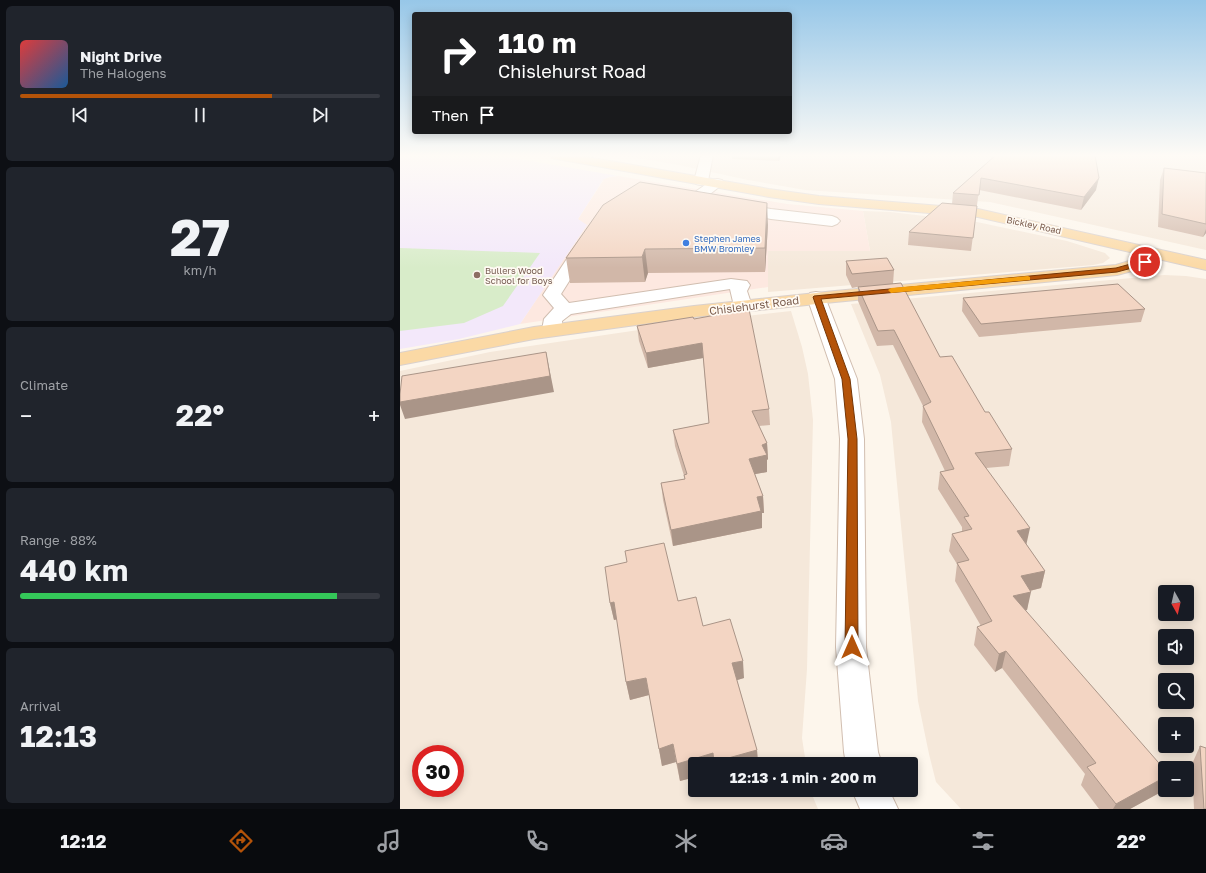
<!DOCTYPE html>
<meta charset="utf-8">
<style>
:root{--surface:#171b24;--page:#20242c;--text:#f1f3f6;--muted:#9ea1a6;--line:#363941;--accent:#b45309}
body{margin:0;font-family:"Golos Text",sans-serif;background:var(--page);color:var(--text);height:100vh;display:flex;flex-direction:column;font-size:15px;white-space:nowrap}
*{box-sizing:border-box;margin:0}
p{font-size:13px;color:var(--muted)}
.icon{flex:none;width:22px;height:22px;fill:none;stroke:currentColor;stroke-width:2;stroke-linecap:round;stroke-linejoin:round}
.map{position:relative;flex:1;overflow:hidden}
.panel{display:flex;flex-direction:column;gap:6px;padding:6px;background:#0d0f14;width:400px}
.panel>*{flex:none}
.top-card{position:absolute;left:12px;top:12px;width:380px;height:122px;border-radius:4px;box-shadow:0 2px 10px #0003;background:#202124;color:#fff;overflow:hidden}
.needle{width:26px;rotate:172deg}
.buttons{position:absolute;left:758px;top:585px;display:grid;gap:8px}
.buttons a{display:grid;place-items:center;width:36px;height:36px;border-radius:4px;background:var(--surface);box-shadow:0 2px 10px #0003;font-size:20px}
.speed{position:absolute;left:12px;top:745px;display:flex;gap:8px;font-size:20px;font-weight:700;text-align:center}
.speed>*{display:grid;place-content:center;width:52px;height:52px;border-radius:50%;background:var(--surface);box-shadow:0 2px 10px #0003;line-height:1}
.speed .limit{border:6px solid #d22;background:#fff;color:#111}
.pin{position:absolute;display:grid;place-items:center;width:34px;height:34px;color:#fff;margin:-17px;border:2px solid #fff;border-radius:50%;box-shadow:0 1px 4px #0007}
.me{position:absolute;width:44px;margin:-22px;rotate:0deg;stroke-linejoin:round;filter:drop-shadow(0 0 3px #0008)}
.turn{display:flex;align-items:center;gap:14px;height:84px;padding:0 20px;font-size:18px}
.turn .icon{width:52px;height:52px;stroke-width:2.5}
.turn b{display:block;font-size:28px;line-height:34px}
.then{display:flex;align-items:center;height:38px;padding:0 20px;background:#0003;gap:8px;font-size:15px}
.big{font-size:30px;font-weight:700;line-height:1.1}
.panel .widget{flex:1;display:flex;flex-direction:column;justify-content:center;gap:6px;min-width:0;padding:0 14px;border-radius:6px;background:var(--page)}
.panel .dial{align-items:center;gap:0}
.dial b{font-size:52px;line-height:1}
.song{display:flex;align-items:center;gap:12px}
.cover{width:48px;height:48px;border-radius:6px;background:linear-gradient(135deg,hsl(0 70% 55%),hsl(210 70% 35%))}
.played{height:4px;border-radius:2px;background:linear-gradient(90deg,var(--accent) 70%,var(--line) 70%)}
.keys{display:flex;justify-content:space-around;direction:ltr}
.heat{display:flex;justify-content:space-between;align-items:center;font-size:22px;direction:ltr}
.charge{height:6px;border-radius:3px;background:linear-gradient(90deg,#34c759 88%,var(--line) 0)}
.trip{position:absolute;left:288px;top:757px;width:230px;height:40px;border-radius:4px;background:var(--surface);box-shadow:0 2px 10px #0003;font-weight:700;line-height:40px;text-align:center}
.tab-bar{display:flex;height:64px;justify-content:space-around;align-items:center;background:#090b0e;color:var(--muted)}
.tab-bar .icon{width:28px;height:28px}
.tab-bar .active{color:var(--accent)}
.tab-bar b{font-size:18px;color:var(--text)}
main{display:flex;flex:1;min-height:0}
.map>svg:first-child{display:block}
.residential{fill:#f5e8da;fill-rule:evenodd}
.commercial{fill:#fde8e0}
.education{fill:#f3e8fa}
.green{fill:#d8ecc9}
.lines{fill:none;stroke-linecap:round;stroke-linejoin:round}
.minor-casing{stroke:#d1beb0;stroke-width:2}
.major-casing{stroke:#dad1cd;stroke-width:2}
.minor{fill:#fff;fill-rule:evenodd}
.major{fill:#fbd9a5;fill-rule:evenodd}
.wall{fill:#d1b7a8}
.shaded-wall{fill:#aa9588}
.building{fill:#f3d5c3;stroke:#aa9588}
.route{fill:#b45309;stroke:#753606}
.slow{fill:#f59e0b}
.shop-dot{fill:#3f7fe0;stroke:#fffaf3;stroke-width:1.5}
.education-dot{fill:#8d6e63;stroke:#fffaf3;stroke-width:1.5}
.labels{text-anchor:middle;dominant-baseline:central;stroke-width:3.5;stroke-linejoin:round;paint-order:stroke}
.far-street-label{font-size:9px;fill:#7a5c4d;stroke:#fffaf3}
.far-shop-label{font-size:9px;fill:#366cbe;stroke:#fffaf3;text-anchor:start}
.far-education-label{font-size:9px;fill:#785e54;stroke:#fffaf3;text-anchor:start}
.street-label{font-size:11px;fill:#7a5c4d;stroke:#fffaf3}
</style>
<main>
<section class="panel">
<div class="widget">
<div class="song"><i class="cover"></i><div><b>Night Drive</b><p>The Halogens</p></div></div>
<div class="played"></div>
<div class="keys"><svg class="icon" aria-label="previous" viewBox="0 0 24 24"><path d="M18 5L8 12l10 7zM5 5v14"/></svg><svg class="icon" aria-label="pause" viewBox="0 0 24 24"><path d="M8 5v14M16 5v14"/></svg><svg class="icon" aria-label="next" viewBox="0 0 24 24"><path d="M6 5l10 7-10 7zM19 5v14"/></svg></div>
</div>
<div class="widget dial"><b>27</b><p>km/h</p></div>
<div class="widget"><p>Climate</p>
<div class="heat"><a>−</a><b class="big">22°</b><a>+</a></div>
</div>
<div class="widget"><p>Range · 88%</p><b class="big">440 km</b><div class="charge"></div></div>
<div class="widget"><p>Arrival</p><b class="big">12:13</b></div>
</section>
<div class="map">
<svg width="806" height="809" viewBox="0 0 806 809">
<rect width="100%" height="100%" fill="#fdf6ec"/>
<path class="residential" d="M207,155H806V250L590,202L405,190L348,180L279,165L225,156Z
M463,211L490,212L577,222L667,241L705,253L710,258L703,263L693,265L368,292V251H470Z
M764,275L786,276L806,279V809H561L536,782L529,754L518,701L491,422L480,375L451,304ZM765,592H787V614H765ZM765,636H787V658H765ZM765,680H787V702H765ZM765,724H787V746H765ZM765,768H787V790H765Z
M391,311L402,347L408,374L413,420L407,669L402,738L406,764H295V790H410L418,809H0V371L90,352L293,322ZM21,754H55V788H21Z"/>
<path class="commercial" d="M218,176L387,204L463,211L470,251H368V287L120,324L186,226L178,219L203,181L201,180L205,178Z"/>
<path class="education" d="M0,155H96L218,176L209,177L202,180H203L178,219L187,225L120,324L59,339L0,349Z"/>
<path class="green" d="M0,248L140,253L103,306L64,323L0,331Z"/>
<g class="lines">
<g class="minor-casing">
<path id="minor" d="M301,155H313L308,181L306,184L301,185L296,184L294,181Z
M317,179L322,180L324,183L305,198L371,209L432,216L437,218L440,221L437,224L432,226L371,219L288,203L286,200L288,197L312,180Z
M184,240L190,242L192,245L161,294L169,303L331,279L347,281L350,285L347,291L352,306L350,310L343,312L336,310L334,306L330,289L171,314L162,321V330L159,334L152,336L145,334L142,330L144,319L154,308L143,295L178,242Z
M416,292L422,293L425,297L457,379L464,439L466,647L478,752L482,764H446L444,752L436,647L440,439L435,379L407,297L410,293Z
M452,790H489L498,809H460Z"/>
</g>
<g class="major-casing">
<path id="major" d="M151,155H176L369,189L419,196L578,209L806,260V270L758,259L751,266L717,275L435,302L294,317L134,339L0,365V353L134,327L294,306L435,291L716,265L739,258L743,255L578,217L419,204L369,197L157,159L152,158Z"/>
</g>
<use href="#minor" class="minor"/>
<use href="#major" class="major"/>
</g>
<path class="wall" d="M332,155H381L379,161L332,159Z
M588,155H695L696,190L681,210L579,190L571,251L508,245L509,232L552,204L553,193L592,158Z
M764,168L806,173V233L803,237L758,227L760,180Z
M368,225L365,272L248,273L245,282L170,283L166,258Z
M446,261L494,270L493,284L540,357L585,412L612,449L609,466L586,468L626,544L645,571L641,588L630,591L627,610H625L761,792L730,809H699L681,785L685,774L602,668L595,672L574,645L577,627L581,626L555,581L557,564L549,551L552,534L562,532V527L538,489L540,472L545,471L522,422L523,406L493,345L477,346L458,301V287L452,288L446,275Z
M563,298L745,309L741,322L579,337L562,311Z
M294,319L369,409L370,425L359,426L367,443L368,459L367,460V472L355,474L363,496L364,513H362V528L273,546L263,500L261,483L285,479L275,446L273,430L309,423L303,358L248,368L239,341L237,326Z
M278,601L303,626L344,678L337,680L357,750L358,764H295V777L280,781L276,762L262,766L249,695L230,700L226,682L217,620H214L210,603Z
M800,746L806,809H794L792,764Z"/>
<path class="shaded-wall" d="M378,155H381L379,161Z
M699,178L696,190L681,210L684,197Z
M367,203L368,225L365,272V248Z
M806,229V233L803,237Z
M245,249L248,273L245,282L242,257Z
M302,343L303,358L248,368L246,353Z
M146,352L154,392L5,419L0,405V402Z
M367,443L368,459L367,460V472L350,475L349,459L362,445Z
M363,496L364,513H362V528L273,546L271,530L357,497Z
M630,528L626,546L617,531Z
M645,571L641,588L617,594L621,576Z
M631,592L627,610L609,614L613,596Z
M214,602L217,619L214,620L210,603Z
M606,651L602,668L595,672L599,654Z
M343,661L344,678L334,681L332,663Z
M246,678L249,695L230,700L226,682Z
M273,744L276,762L262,766L259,749Z
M357,750L358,764H314V762Z
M313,753L314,764H295V777L280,781L277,764Z
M765,777V784L761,792L730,809H713L716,804Z"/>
<path class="building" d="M596,155H695L699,178L684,197L581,178L579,195L553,193Z
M764,168L806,173V224L762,214Z
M240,182L367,203L365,248L245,249L242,257L166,258L203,205Z
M542,203L577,206L573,238L509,232Z
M487,258L494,270L452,274L446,261Z
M501,283L540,357L552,356L585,412H589L612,449L575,453L630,528L617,531L645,571L621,576L631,592L613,596L765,770V777L716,804L687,767L696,763L606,651L599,654L577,627L592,621L557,563L569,560L552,534L572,529L564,517L569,516L540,472L554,469L523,406L531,402L494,330L478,331L458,287Z
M718,284L745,309L581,324L563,298Z
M349,309L369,409L352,411L367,443L362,445L367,455L349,459L363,496L357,497L361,511L271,530L261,483L285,479L284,475L287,474L273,430L309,423L302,343L246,353L237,326L293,317L294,319Z
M146,352L150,376L0,402V394L2,376Z
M264,543L278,601L296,597L303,626L330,619L343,661L332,663L357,750L314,762L313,753L277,764L273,744L259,749L246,678L226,682L214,602L210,603L205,567L227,562L225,551Z
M800,746L806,748V809H804Z"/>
<linearGradient id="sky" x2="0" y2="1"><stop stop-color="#97c7e8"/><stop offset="0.58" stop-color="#fefbf6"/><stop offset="1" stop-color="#fefbf6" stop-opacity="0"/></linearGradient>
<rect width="806" height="268" fill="url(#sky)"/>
<path class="route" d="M745,260L748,262L747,264L717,272L421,299L450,379L457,439L458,647L456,651L452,652L447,651L445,647L448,439L442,379L413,297L414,296L716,268Z"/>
<path class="slow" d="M628,276L630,277V280L491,293L488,290L491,288Z"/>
<circle class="shop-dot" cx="286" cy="243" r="4"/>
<circle class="education-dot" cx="77" cy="275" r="4"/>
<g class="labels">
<g class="far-street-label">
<text transform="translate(634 225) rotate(12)">Bickley Road</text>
</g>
<g class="far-shop-label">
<text x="294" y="238">Stephen James<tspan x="294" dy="10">BMW Bromley</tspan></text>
</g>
<g class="far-education-label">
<text x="85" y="270">Bullers Wood<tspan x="85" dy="10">School for Boys</tspan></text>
</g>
<g class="street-label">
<text transform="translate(354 305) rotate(-7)">Chislehurst Road</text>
</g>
</g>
</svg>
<div class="buttons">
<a><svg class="needle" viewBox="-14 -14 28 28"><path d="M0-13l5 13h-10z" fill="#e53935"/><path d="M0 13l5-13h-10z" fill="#9ea1a6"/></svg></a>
<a><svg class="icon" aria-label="sound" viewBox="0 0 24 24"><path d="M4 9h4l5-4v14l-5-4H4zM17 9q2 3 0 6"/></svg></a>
<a><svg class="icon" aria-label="search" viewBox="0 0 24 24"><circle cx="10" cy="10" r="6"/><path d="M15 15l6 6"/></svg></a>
<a>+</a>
<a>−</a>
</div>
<div class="speed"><div class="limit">30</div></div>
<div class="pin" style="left:745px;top:262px;background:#d93025"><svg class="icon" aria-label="arrive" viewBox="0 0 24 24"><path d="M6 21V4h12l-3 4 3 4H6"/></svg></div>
<svg class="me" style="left:452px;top:647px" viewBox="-20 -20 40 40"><path d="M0-17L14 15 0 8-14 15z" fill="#b45309" stroke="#fff" stroke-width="4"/></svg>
<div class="trip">12:13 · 1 min · 200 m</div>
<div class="top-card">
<div class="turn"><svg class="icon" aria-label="right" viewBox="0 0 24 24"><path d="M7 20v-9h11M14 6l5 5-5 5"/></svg><div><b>110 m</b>Chislehurst Road</div></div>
<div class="then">Then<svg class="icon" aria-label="arrive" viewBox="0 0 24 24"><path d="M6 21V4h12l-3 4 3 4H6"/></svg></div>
</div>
</div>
</main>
<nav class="tab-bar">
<b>12:12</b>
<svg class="icon active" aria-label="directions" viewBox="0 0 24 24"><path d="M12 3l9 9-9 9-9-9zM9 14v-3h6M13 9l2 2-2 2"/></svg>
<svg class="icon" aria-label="music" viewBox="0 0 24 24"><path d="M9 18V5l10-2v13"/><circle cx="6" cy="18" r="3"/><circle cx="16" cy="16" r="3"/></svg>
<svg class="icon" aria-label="phone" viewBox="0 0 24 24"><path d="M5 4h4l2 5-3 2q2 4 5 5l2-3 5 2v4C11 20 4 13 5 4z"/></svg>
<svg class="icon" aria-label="climate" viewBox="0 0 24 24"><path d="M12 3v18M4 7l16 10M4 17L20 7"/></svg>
<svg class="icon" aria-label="car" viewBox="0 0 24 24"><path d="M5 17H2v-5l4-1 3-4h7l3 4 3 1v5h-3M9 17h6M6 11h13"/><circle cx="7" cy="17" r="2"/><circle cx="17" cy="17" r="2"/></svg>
<svg class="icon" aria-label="filters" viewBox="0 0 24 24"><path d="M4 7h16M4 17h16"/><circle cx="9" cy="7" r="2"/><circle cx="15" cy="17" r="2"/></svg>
<b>22°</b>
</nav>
